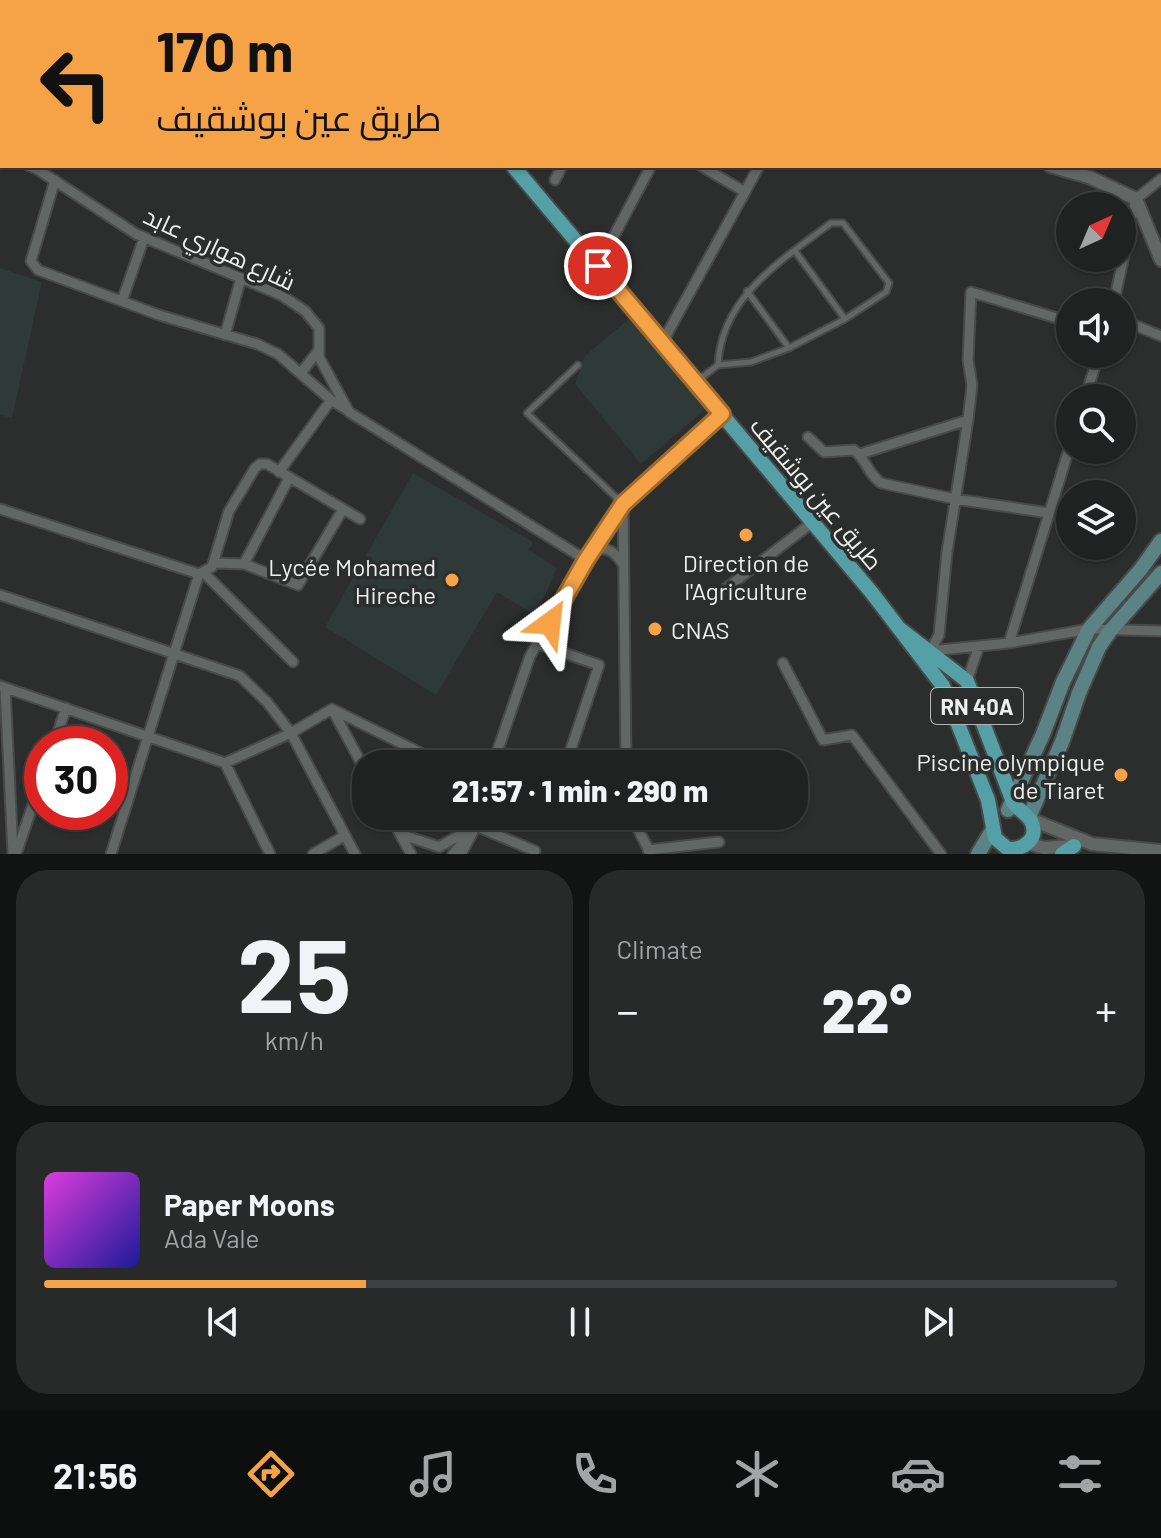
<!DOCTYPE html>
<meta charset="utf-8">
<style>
:root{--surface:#202222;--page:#282a2a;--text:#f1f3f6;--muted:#a2a4a5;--line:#3d3f40;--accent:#f5a346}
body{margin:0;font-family:Barlow,Cairo,sans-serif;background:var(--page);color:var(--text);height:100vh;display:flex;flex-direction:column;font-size:30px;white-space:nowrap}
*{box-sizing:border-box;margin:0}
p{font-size:26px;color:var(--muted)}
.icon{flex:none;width:44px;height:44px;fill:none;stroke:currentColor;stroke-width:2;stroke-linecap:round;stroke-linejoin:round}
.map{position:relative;height:854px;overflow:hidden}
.details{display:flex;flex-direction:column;gap:16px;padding:16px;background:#121313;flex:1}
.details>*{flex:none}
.banner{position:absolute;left:0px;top:0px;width:1162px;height:168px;box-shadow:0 2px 6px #0004,0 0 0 2px var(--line);background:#f5a346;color:#111;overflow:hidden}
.needle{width:52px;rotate:44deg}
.fabs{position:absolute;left:1056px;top:192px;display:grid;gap:16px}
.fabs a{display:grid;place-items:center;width:80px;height:80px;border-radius:50%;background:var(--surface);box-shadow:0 2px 6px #0004,0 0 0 2px var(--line);font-size:40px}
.speed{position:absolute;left:24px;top:726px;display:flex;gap:16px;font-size:40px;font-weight:700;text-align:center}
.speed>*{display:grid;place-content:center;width:104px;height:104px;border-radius:50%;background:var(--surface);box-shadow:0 2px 6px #0004,0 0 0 2px var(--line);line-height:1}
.speed .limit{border:12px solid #d22;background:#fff;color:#111}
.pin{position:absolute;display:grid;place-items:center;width:68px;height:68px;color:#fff;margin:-34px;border:4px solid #fff;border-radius:50%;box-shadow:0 2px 8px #0007}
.me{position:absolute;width:88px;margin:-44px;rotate:30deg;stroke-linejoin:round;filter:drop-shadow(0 0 6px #0008)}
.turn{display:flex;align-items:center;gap:28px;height:168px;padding:0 24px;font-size:36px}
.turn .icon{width:104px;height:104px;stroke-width:2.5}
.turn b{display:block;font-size:56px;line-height:68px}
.big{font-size:60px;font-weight:800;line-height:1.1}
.details .widget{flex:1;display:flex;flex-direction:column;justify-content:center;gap:12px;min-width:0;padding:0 28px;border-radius:32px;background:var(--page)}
.details .dial{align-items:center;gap:0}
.dial b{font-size:104px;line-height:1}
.song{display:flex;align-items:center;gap:24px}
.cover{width:96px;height:96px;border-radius:12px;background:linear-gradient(135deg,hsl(300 70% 55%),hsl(240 70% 35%))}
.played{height:8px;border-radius:4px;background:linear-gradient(90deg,var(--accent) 30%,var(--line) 30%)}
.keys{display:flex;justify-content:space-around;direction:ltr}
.heat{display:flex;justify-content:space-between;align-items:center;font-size:44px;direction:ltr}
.details .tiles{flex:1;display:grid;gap:16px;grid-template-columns:1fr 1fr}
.widget:last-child{grid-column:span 2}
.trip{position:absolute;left:352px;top:750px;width:456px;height:80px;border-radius:32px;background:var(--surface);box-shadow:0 2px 6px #0004,0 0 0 2px var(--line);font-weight:800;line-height:80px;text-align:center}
.tabs{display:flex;height:128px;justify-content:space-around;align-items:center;background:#0d0e0e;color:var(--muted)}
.tabs .icon{width:56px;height:56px}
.tabs .selected{color:var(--accent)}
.tabs b{font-size:36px;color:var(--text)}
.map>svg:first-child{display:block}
.built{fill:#2f3937}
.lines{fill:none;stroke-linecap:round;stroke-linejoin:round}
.service-casing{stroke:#484a49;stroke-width:9}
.minor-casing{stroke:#484a49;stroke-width:13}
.tertiary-casing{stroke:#484a49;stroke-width:16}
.secondary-casing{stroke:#484a49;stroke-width:18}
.primary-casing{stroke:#484a49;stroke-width:18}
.service{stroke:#626665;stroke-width:5}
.minor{stroke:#626665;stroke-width:9}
.tertiary{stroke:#626665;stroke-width:12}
.secondary{stroke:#5b8385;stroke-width:14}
.primary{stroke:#54a0a6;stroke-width:14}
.route-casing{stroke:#9f6a2e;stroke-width:20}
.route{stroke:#f5a346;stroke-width:14}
.poi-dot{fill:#f5a346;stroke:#2b2e2d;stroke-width:3}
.labels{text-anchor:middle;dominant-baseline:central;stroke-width:7;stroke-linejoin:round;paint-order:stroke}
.shield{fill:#2b2e2d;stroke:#b4b6b5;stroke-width:2}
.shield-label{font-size:22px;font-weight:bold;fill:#eef0ef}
.street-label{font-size:24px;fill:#eef0ef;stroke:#2b2e2d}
.poi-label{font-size:24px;fill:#eef0ef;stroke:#2b2e2d;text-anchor:end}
</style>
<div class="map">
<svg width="1161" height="854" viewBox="0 0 1161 854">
<rect width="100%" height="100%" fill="#2b2e2d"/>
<path class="built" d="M600,0H743L745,2H606Z
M0,268L42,282L12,418L0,415Z
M630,318L706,409L641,464L575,384L585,356Z
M413,473L533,542L529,550L557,568L536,616L497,592L436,695L325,627Z"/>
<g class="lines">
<g class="service-casing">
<path id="service" d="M11,2L12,0
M0,40L2,33
M795,251L845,319
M747,291L789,348
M578,365L527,413L623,504
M697,381L718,365L751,362L789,348L845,319L886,292L889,283L843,223H831C782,260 721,297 718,365"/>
</g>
<g class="minor-casing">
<path id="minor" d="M121,0L127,2
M1014,0L1037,2
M1135,0L1137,2
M142,2L143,0
M207,2V0
M274,2V0
M336,2L337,0
M432,2V0
M1160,21L1161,22
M1160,56L1161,55
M0,156L2,157
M29,166L37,169L136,234L281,295L305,311L319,328V357L349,412L586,560
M55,180L31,261L38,270L159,315L257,344L278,354L331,400L347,410
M555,180L562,166
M745,192L759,166
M598,266L651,166
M122,301L144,238
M1114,302L1136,199L1161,179
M1122,320L1161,336
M225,335L241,278
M662,343L745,192L701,166
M301,373L318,351
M1085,398L1099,354
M808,437L824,452L854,450C866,459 868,474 881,483L955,499L1049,513
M860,454L968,420
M279,472L331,400
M623,504L626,764
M0,509L199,574L111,854
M593,550C609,547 614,551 623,564
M214,563L244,564L298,585L343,509
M244,564L289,478
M204,573L293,662
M199,574L212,567L229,511L255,468L260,464H267L360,519
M0,595L240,676L267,702L291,733L355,854
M712,599L813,522
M1009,643L1070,446
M538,644L599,665L566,764
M930,651L939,635L947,552L968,420L972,385L968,360L971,292L1070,322
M930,651L1009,643L1089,629L1161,631
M783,663L823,740L852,735L941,854
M967,681L979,646
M0,686L225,763L291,733L332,709
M5,688L13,854
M332,709L443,764
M332,709L366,772
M54,744L66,708
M225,763L270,854
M493,764L530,656L586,560L623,504L722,414
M390,816L411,854
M631,816L650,852
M476,826L535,851
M400,834L439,847L476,826L461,854
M648,850L719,842
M16,854L42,778
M313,854L344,836
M453,854L476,826L479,816"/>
</g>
<g class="tertiary-casing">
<path id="tertiary" d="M996,2V0
M1160,146L1161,147
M1050,166L1089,177L1136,199L1161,260
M1030,819L1092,844L1161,851
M1028,843L1044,848L1073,846"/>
</g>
<g class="secondary-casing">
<path id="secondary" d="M1008,810L1043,734L1063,682L1089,629L1141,569L1161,541
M1029,817L1062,742L1079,693L1099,647L1110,631L1161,573
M978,854L993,829"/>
</g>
<g class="primary-casing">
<path id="primary" d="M386,0L387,2
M513,166L872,593L943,686L988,800L995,838L1008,849C1024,850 1040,838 1031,821C1026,813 1018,810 1013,802L967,681L900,629
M1062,854L1074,846"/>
</g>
<use href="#service" class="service"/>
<use href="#minor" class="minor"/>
<use href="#tertiary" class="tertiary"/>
<use href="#secondary" class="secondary"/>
<use href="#primary" class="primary"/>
</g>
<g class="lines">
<g class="route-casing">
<path id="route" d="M550,623L586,560L623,504L722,414L598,266"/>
</g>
<use href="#route" class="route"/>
</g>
<g class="poi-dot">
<circle cx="746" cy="535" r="8"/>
<circle cx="452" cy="580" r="8"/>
<circle cx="655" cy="629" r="8"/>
<circle cx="1121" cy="775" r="8"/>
</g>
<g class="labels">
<rect class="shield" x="931" y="688" width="92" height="36" rx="6"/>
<g class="shield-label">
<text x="977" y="706">RN 40A</text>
</g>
<g class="street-label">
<text transform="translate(220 248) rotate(25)">شارع هواري عابد</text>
<text transform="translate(817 493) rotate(50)">طريق عين بوشقيف</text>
</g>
<g class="poi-label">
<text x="746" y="562" text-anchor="middle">Direction de<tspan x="746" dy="28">l'Agriculture</tspan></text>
<text x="436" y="566">Lycée Mohamed<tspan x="436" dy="28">Hireche</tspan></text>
<text x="671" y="629" text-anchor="start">CNAS</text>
<text x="1105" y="761">Piscine olympique<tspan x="1105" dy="28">de Tiaret</tspan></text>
</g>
</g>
</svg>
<div class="fabs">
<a><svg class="needle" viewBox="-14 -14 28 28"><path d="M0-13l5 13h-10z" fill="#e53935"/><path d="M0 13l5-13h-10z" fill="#a2a4a5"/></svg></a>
<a><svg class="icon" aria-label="sound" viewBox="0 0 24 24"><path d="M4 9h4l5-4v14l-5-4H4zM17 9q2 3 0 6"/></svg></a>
<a><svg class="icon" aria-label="search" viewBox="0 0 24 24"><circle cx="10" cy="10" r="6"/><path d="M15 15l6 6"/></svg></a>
<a><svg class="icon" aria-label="layers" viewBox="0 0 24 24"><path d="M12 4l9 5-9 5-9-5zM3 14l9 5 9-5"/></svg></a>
</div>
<div class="speed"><div class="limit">30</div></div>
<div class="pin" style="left:598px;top:266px;background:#d93025"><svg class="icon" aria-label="arrive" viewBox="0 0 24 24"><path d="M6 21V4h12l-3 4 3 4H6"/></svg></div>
<svg class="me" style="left:550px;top:623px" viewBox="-20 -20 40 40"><path d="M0-17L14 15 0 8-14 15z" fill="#f5a346" stroke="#fff" stroke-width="4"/></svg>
<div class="trip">21:57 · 1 min · 290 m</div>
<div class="banner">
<div class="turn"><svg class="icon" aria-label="left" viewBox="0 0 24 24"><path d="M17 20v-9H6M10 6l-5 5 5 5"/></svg><div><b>170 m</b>طريق عين بوشقيف</div></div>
</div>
</div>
<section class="details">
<div class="tiles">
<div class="widget dial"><b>25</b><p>km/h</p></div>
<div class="widget"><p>Climate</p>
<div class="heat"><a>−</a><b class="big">22°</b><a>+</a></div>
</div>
<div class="widget">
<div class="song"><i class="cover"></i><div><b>Paper Moons</b><p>Ada Vale</p></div></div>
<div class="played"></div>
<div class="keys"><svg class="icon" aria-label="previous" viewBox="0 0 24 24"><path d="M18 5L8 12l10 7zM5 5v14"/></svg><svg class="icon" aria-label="pause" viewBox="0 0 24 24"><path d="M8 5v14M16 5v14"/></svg><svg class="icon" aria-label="next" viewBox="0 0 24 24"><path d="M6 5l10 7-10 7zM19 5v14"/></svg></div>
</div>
</div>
</section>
<nav class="tabs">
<b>21:56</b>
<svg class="icon selected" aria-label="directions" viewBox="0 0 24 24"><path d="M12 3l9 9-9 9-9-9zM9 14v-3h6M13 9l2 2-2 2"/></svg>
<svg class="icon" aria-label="music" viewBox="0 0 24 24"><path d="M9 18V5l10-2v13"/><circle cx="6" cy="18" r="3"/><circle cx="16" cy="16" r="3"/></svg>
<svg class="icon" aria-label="phone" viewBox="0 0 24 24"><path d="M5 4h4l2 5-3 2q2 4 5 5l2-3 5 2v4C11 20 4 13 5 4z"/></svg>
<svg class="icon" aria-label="climate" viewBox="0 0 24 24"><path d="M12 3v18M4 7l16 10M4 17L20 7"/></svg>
<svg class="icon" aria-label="car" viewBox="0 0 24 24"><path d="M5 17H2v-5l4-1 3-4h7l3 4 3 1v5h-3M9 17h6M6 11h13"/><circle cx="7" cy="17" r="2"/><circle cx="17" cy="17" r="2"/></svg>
<svg class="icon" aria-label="filters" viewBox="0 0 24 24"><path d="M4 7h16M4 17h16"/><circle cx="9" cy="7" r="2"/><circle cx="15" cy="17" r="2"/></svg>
</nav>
